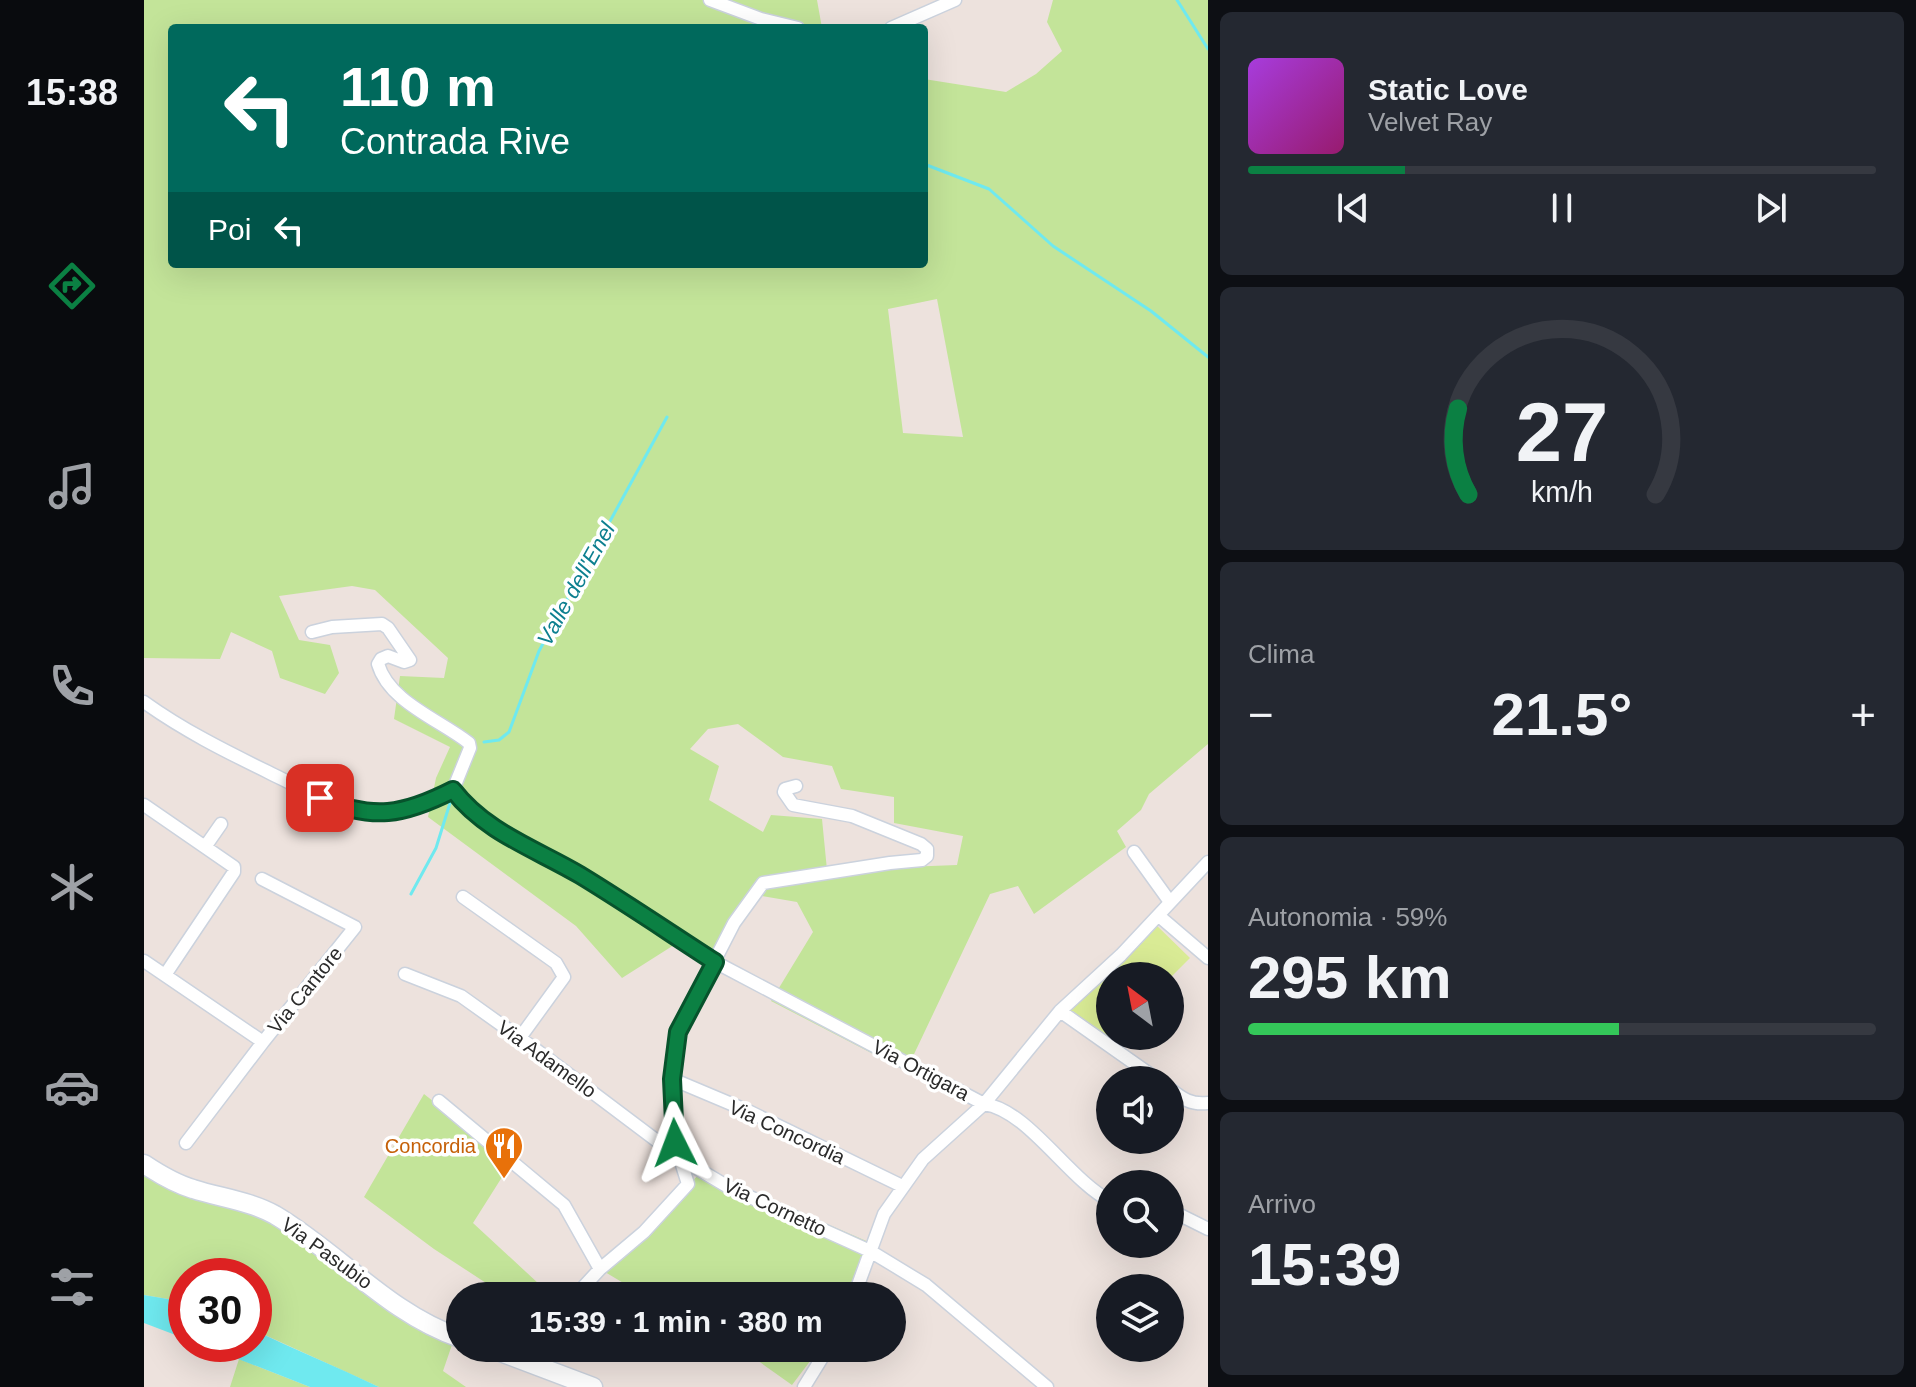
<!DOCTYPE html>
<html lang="it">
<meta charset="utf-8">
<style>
:root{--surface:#171b24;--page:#242831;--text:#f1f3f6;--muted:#9ea1a6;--line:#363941;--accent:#0b8043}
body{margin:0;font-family:Helvetica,sans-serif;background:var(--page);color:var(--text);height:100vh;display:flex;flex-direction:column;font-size:30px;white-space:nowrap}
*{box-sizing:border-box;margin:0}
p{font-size:26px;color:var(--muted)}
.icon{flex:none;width:44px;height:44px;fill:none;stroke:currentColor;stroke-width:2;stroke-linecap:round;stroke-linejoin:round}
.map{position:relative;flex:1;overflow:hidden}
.panel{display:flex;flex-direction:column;gap:12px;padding:12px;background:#0d0f14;width:708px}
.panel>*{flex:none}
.guide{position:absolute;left:24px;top:24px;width:760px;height:244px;border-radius:8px;box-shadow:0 8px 32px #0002;background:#00695c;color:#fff;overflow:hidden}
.needle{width:52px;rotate:328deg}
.buttons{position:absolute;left:952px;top:962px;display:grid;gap:16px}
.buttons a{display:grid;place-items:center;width:88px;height:88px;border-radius:50%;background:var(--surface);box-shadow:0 8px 32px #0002;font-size:40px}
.speed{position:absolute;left:24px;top:1258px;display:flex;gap:16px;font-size:40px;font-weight:700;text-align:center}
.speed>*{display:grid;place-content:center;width:104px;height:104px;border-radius:50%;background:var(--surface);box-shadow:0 8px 32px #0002;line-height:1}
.speed .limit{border:12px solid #d22;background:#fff;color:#111}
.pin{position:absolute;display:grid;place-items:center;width:68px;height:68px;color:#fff;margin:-34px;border-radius:16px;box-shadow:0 4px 12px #0006}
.me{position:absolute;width:88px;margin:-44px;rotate:357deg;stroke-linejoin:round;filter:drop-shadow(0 0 6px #0008)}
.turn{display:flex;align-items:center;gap:28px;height:168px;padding:0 40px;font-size:36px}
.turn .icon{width:104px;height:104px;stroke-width:2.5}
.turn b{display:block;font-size:56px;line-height:68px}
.then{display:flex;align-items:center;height:76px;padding:0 40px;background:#0003;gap:16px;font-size:30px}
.big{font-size:60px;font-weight:700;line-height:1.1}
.panel .widget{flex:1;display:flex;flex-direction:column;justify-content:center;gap:12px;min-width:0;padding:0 28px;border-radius:12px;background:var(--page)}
.panel .dial{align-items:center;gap:0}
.dial svg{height:208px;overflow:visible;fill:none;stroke:var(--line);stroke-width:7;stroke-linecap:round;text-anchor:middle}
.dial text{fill:var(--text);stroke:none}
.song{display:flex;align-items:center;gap:24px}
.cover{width:96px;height:96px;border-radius:12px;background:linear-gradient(135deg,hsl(280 70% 55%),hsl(320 70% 35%))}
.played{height:8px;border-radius:4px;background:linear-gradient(90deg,var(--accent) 25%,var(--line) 25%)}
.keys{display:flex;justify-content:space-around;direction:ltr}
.heat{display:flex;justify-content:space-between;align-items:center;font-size:44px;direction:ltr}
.charge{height:12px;border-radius:6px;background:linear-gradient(90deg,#34c759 59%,var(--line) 0)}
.trip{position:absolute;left:302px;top:1282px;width:460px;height:80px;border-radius:40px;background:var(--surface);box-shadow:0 8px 32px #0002;font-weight:700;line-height:80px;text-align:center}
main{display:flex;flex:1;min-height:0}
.menu{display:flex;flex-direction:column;width:144px;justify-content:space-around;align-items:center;background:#090b0e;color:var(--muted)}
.menu .icon{width:56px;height:56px}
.menu .active{color:var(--accent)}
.menu b{font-size:36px;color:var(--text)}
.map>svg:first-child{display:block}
.green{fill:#c3e499;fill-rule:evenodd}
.pitch{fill:#d9eb95}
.water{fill:#6fe9ef}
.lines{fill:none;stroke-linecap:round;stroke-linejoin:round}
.stream{stroke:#6fe9ef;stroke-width:3}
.minor-casing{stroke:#cbd2dd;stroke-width:15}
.secondary-casing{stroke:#cbd2dd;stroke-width:21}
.minor{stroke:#fff;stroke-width:12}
.secondary{stroke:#fff;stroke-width:18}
.route-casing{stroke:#07532c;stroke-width:20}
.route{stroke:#0b8043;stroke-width:14}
.labels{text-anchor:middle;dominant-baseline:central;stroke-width:7;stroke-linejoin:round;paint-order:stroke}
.street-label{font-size:20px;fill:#2b2b2b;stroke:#fff}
.food-label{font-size:20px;fill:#c56008;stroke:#fff;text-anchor:end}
.water-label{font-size:22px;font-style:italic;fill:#0c7f8f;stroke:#fff}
</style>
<main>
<nav class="menu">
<b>15:38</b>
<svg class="icon active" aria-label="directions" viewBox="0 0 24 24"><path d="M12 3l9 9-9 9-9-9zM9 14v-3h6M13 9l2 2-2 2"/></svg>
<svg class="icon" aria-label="music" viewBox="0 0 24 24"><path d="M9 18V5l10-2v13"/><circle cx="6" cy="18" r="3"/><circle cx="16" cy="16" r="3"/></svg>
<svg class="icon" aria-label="phone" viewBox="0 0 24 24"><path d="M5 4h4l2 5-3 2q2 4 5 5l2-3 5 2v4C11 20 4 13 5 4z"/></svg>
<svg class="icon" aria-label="climate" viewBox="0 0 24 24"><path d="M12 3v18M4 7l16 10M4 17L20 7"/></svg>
<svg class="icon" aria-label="car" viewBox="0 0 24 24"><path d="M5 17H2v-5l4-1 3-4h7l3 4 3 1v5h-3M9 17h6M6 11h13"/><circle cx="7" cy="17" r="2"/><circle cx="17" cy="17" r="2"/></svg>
<svg class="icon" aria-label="filters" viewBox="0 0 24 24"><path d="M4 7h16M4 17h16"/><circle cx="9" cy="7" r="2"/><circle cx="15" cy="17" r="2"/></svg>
</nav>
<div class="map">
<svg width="1064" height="1387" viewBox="0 0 1064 1387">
<rect width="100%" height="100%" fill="#ede2dd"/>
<path class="green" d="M0,0H673L678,28H28V264H780V79L862,92L892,74L918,51L903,22L909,0H1064V744L1005,794L997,810L973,831L982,847L890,914L874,886L846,894L762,1071L627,1001L669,932L653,902L607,894L568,952L530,945L478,978L432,926L284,817L292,778L306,747L250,719L256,676L300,678L304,658L231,590L208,586L135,596L155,640L186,645L195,673L181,694L136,678L128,651L87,632L76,659L0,658ZM793,299L819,437L759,433L744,309ZM594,724L639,757L688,766L697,789L750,797V823L819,836L813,865L683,870L678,819L627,815L619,832L565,800L575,766L546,749L564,729Z
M280,1094L367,1163L329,1223L408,1296H362L290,1249L220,1197Z
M0,1158L22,1177L127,1213L311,1336L299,1371L322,1387H235L110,1330V1276H42V1302L0,1295Z
M559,1170L727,1243L706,1296H501L461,1272Z
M596,1348H676L648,1385Z
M95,1359L166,1387H86Z"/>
<path class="pitch" d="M1007,920L1046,958L1026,978V976H966V1036H969L961,1045L914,1014Z"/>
<path class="water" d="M0,1295L42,1302V1339L0,1323Z
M110,1330C151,1350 194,1367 235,1387H166L56,1344H110Z"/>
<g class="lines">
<path class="stream" d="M1033,0L1064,49
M780,164L845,189L909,246L1007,311L1064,357
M340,742L355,740L365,732L395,651L523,417
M267,894L292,848L306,803"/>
<g class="minor-casing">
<path id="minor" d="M566,0L617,19L654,28
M747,28L811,0
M0,702C39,730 81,751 124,772C165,792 205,816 252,812C273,811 291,799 309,790L326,748L325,743C296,720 245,702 234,664L237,659L244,656L260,662L266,660L244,628L238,624L188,627L168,632
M309,790L327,812L342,824L436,875L571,962L840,1104C884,1110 924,1179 966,1201
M0,805L90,867V872L21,975
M61,847L77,824
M990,852L1026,902
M319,897L412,963L420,977L375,1039
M1015,916L1064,958
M0,961L119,1042L211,927L118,879
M261,974L317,996L387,1046L537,1159L586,1188L726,1251L782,1285L903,1387
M916,1011L1014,1080
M528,1079L534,1032L590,923L619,883L746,863L778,860L783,856V849L777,844L708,816L649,805L640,792L641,789L652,786
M1026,1089C1039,1099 1047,1105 1064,1103
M295,1101L420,1205L456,1269
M42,1143L119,1042
M1026,1210L1064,1229
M431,1296L456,1269L500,1232L544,1184L531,1143L528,1079L604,1111L758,1186
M710,1296L740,1214L779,1159L840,1104L916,1011L977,955L1064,862
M389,1362L397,1348
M660,1387L684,1348"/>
</g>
<g class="secondary-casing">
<path id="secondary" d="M0,1164C15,1174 32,1184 49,1189C77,1198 106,1201 131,1215C195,1253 245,1314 316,1338
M346,1348L449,1387"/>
</g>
<use href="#minor" class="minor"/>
<use href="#secondary" class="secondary"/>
</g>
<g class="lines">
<g class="route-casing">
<path id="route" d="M176,798C229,821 260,815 309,790C341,832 392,849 436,875C482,903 526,933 571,962L534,1032L528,1079L531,1143"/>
</g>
<use href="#route" class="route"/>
</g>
<defs>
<g id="restaurant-pin" transform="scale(2)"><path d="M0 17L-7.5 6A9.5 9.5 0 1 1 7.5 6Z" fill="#e8710a" stroke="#fff"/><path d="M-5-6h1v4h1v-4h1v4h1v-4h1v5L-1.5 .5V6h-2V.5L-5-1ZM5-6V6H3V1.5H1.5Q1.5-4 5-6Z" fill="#fff"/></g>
</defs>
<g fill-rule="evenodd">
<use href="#restaurant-pin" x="360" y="1146"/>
</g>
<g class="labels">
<g class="street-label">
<text transform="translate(161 990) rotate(-51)">Via Cantore</text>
<text transform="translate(403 1059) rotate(36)">Via Adamello</text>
<text transform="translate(777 1070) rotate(28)">Via Ortigara</text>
<text transform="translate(643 1132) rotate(25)">Via Concordia</text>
<text transform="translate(631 1207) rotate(25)">Via Cornetto</text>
<text transform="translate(183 1253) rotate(36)">Via Pasubio</text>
</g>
<g class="food-label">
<text x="332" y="1146">Concordia</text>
</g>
<g class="water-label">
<text transform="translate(432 584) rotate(-61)">Valle dell'Enel</text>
</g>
</g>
</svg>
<div class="buttons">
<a><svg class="needle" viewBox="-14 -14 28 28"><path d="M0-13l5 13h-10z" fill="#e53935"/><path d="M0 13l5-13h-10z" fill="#9ea1a6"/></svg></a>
<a><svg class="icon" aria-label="sound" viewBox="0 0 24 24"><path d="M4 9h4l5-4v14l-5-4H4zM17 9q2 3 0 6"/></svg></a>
<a><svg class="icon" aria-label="search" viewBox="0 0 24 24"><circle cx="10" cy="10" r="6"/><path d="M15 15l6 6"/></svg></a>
<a><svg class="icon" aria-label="layers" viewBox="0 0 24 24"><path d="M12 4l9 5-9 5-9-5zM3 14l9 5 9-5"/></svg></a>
</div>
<div class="speed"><div class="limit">30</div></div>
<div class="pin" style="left:176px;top:798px;background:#d93025"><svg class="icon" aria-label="arrive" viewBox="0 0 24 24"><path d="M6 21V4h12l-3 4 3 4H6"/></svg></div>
<svg class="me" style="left:531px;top:1143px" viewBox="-20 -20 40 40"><path d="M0-17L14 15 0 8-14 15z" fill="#0b8043" stroke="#fff" stroke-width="4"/></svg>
<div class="trip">15:39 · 1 min · 380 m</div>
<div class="guide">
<div class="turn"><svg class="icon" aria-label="left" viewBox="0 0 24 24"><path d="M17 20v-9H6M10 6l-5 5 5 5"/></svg><div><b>110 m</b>Contrada Rive</div></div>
<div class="then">Poi<svg class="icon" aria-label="left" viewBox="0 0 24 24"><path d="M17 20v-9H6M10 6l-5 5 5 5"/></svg></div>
</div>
</div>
<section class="panel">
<div class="widget">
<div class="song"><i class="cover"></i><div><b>Static Love</b><p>Velvet Ray</p></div></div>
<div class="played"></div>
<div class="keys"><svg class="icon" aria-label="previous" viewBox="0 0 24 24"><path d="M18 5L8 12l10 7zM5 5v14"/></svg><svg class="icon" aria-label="pause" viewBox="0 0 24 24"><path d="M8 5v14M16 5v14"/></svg><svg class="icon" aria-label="next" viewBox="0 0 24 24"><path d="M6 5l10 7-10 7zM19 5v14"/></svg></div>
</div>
<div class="widget dial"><svg viewBox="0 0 100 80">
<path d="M14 69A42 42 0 1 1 86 69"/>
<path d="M14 69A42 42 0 0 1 10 36" stroke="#0b8043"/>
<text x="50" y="56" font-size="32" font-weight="700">27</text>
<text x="50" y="72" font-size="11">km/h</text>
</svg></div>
<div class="widget"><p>Clima</p>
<div class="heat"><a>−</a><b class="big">21.5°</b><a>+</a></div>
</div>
<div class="widget"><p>Autonomia · 59%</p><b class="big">295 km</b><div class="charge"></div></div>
<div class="widget"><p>Arrivo</p><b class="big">15:39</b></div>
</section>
</main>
